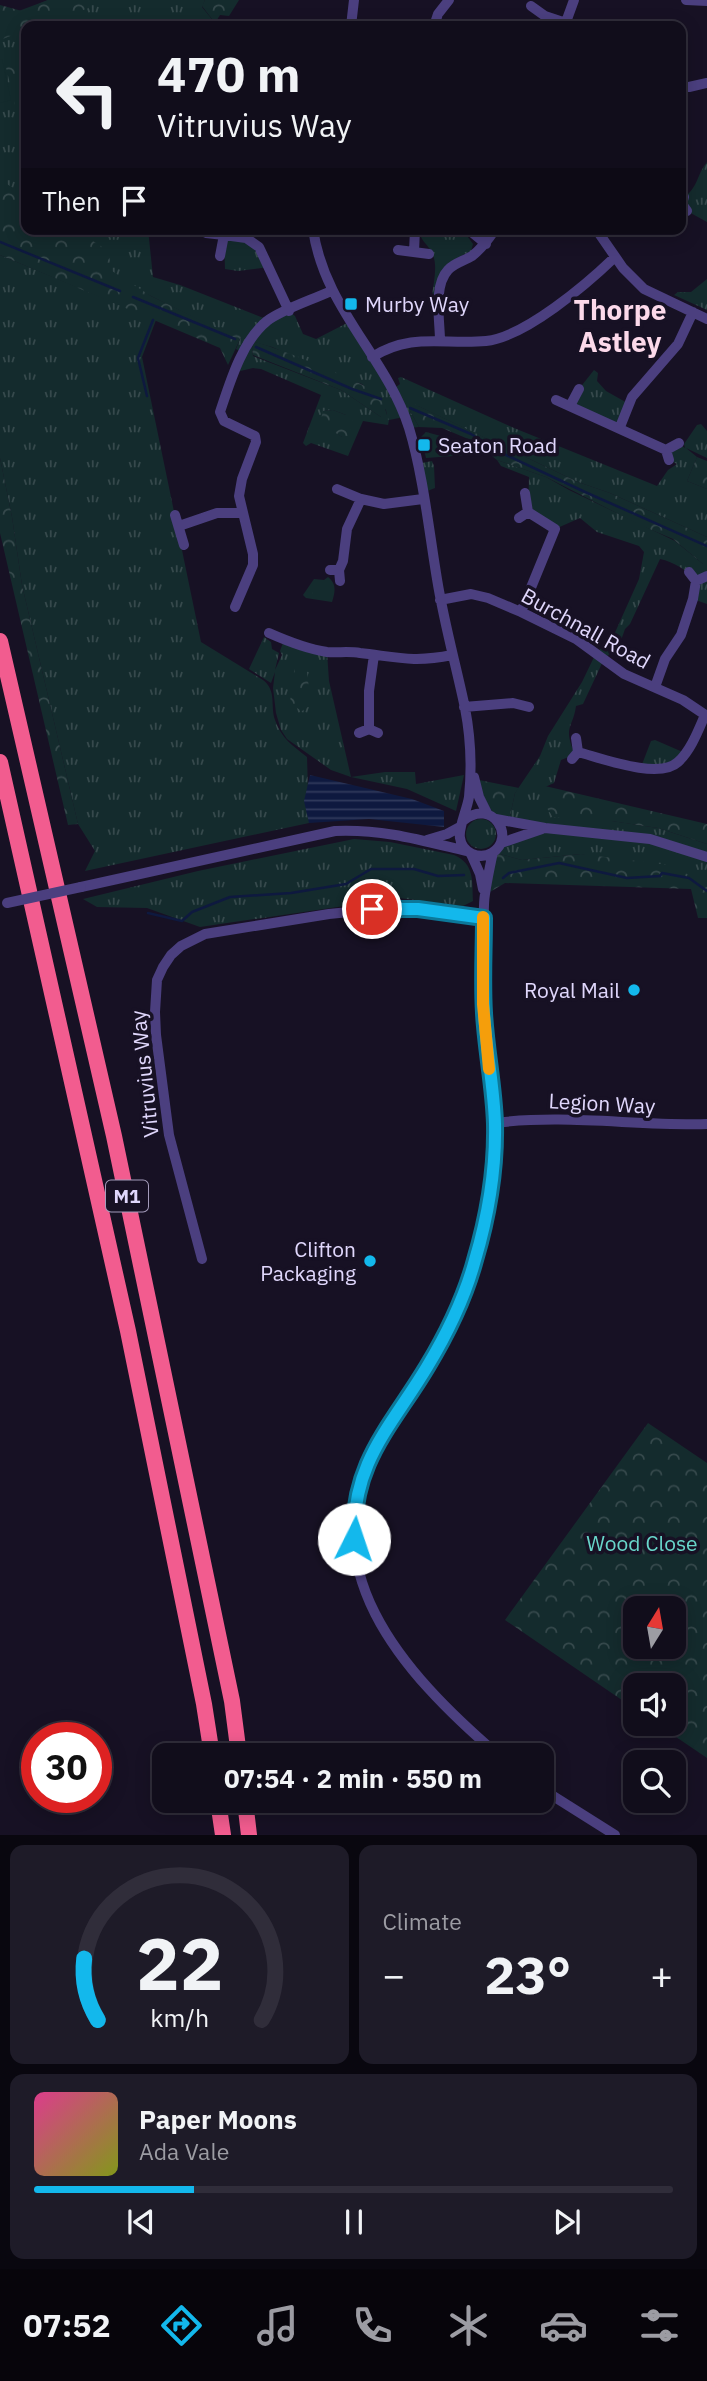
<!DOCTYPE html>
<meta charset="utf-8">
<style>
:root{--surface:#110d1b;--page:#1e1b28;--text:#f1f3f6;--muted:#9c9ca3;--line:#302d3a;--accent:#13b8ec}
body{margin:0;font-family:"IBM Plex Sans",sans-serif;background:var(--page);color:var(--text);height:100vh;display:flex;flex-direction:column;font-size:26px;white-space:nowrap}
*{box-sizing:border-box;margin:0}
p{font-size:23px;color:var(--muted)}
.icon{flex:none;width:38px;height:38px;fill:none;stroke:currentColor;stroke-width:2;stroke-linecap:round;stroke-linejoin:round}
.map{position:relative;height:1835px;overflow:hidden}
.details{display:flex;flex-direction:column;gap:10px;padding:10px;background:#09070f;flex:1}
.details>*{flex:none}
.guide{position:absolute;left:21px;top:21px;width:665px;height:214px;border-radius:14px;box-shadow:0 4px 18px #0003,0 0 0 2px var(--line);background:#110d1b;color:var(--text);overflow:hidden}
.needle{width:46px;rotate:11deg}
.tools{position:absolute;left:623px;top:1596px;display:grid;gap:14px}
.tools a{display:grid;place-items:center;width:63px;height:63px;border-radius:14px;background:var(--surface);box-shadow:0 4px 18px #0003,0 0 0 2px var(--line);font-size:35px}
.speed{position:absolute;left:21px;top:1722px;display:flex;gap:14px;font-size:35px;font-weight:700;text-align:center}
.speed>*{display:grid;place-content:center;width:91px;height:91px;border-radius:50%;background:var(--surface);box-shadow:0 4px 18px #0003,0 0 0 2px var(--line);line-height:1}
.speed .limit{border:10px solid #d22;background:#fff;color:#111}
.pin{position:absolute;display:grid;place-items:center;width:60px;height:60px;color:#fff;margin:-30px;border:4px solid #fff;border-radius:50%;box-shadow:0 2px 7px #0007}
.me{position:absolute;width:77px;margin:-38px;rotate:4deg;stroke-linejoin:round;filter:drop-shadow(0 0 5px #0008)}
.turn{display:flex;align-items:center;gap:24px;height:147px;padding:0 21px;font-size:32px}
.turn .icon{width:91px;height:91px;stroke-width:2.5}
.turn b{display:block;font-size:49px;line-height:60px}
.then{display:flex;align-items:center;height:66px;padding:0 21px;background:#0003;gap:14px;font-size:26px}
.big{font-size:52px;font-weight:700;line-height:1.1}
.details .tile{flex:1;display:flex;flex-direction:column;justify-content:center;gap:10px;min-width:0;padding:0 24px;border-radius:14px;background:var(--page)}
.details .dial{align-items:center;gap:0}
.dial svg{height:182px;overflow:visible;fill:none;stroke:var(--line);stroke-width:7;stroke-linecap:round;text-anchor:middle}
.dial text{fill:var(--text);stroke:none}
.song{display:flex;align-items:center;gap:21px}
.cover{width:84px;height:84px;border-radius:10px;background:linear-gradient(135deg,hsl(330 70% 55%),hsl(70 70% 35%))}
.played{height:7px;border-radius:4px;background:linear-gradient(90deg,var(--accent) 25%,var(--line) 25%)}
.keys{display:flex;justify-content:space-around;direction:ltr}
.heat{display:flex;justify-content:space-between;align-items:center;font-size:38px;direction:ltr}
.details .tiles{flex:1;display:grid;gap:10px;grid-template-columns:1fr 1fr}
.tile:last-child{grid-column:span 2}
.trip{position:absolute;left:152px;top:1743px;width:402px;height:70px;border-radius:14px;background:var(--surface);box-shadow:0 4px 18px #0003,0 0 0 2px var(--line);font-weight:700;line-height:70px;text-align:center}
.tabs{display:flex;height:112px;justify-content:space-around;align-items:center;background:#07050b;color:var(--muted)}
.tabs .icon{width:49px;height:49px}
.tabs .active{color:var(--accent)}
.tabs b{font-size:32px;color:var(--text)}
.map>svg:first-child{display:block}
.grass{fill:url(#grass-tufts);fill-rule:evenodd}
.forest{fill:url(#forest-crowns);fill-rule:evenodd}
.pitch{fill:#142b2d}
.water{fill:url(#water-rules)}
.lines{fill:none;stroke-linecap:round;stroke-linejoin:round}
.stream{stroke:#0e193f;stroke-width:2.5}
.minor{stroke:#4b3f7f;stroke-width:10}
.highway{stroke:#f25c8f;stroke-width:16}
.minor-bridge{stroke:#4b3f7f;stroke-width:10}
.route-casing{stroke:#0c7899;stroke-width:18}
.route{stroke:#13b8ec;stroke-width:12}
.slow{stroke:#f59e0b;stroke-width:12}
.poi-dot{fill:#13b8ec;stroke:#171124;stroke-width:2.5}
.labels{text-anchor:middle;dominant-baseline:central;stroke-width:7;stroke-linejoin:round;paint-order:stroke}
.shield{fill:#171124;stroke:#a49cbb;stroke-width:2}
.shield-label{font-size:19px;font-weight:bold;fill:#e0d7fc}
.poi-label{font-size:21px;fill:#e0d7fc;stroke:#171124;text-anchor:start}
.street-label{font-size:21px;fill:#e0d7fc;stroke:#171124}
.park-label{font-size:21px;fill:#68d6ca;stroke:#171124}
.district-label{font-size:28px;font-weight:bold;fill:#fcd9ea;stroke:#171124}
</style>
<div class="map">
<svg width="707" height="1835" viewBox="0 0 707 1835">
<defs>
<pattern id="grass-tufts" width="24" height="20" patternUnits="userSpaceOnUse" patternTransform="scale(1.75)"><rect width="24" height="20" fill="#142b2d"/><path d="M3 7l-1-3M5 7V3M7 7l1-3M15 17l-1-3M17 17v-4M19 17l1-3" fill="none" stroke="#36494c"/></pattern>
<pattern id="forest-crowns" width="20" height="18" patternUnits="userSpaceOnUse" patternTransform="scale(1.75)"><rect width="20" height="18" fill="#142b2d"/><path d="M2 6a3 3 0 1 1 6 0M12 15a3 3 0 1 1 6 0" fill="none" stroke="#36494c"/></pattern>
<pattern id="water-rules" width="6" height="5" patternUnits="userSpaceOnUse" patternTransform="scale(1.75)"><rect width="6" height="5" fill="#0e193f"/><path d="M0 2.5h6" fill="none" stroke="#313a5c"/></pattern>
</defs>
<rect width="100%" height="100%" fill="#171124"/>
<path class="grass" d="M48,0H205L202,7L215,23L213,26H26V229H148L153,277L180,285L261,317L270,319L289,311L295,316L303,334L316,339L349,322L392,390L400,384L398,378L401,377L514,428L657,486L668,470L677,464L669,460L666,450L682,446L685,448L684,444L697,425L701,424L707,431V458L686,448L697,457L687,481L707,489V537L610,493L578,482L418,406L410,411L419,427L409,428L404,417L389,420L388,425L363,421L348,456L311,443L306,446L303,443L321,395L261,369L253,368L236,372L244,353L236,349L241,337L221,331L131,286L0,217V18ZM254,342L272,347L346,379L362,384L386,410L387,416L381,417L341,390L253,356L252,348ZM333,410L346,415L342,437L332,430L323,411Z
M707,162V222L687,211L684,197C698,188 697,174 707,162Z
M419,229H462L473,244L471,251L455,259L434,302L428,299L432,297C433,284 438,268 433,255C429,244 420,242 419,229Z
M224,235L246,238L269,267L238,271L225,269Z
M0,255L156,320L142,357L201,642L263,680C277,691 270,705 275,720C281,738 293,746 307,757L309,823L85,871L95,851L78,824L22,585L12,517L0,458Z
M707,279V310L674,295L678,292H691Z
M594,370L598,373L597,381L606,391L629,404L620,427L570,406L579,389Z
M426,432L459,441L479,454L426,458L421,437Z
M497,460L546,477L569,490L675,541L703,564H707V604L693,599L696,581C687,570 674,562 660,559L630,624L625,629L619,646L604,659L583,704L576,706C573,728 563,726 574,752L571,756L561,760L554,783L545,787L612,821L658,828L707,844V884L581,854L522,860L493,852L543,828L509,821L515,793L540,756L548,736L582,682L596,653L613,637L639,579L644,552L639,546L597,532L580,518L555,529L528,512L529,477L501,466Z
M432,461L434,466L435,488L422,493L417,464Z
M328,577C337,584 335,592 332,602L306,598L303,595L314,579L324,580Z
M264,637L271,642L272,649L279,653L275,670L282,655L280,651L284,640L327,652L329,681L351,777L385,772H415L416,784L464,775L456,811L407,789L351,777L331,770L287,739L281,730L276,713L273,688L275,672L271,683L249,669Z
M655,740L685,753L678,762L641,767L651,741Z
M466 834a15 15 0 1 1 30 0a15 15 0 1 1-30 0Z
M354,839L390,842L454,855C475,864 472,882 473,901L463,906L399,898L200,927L147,908L97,907L83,899L198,871Z"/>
<path class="forest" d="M48,0H87L89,8L38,26H26V30L0,40V5L22,11Z
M205,0H239L229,16L220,15L215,23L202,6Z
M26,59V102L15,105L5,63Z
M0,168L7,184L26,197V229H75L108,251L112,271L151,296L225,332L237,331L241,337L228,365L220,348L0,255Z
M254,342C267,343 373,386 379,395C385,402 385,412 389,420L381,417L341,390L253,355L252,348Z
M410,402L578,482L610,493L707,537V564H703L673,539L640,525L546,477L497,460L473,441L442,428L419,427L410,411Z
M333,410L346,415L353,421L349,436L342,437L320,423L323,411Z
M697,457L707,461V489L687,481Z
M0,458L12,517L22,585L78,824L68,825L0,533Z
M314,580L331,582L329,599L312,597Z
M297,660L306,664L311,705L302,711L290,704L292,680Z
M474,779L519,788L515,793L509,821L496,819Z
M545,786L707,824V844L658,828L611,821L553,817L542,801Z
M493,852L522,860L581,854L669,865L707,884V918H698L691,889L505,883L485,895Z
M648,1423L707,1463V1758L657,1724H674V1685H635V1709L505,1620ZM635,1608H674V1647H635Z"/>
<path class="pitch" d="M2,59L11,100L0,103V60Z"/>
<path class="water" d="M310,775L412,799L444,811V827L369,819L309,823L304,801Z"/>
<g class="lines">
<path class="stream" d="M0,242L120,291
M133,297L235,339
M256,347L352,389L381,399
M147,396L138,358L153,320
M410,408L471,434L502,453L585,492L707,546
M503,878L509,873L559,863L627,878L660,876L662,873L689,878L707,891
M148,913L182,921L192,912L230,897L291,893L346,884L371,869H414L438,876L464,875"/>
<path class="minor" d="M686,0L707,1
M531,6L545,16L575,26
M566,22L574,0
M351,26L354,0
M434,26L438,14L449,0
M681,87H689L707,83
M684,197L682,204L687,211
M313,229C324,308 386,356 409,428C423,474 429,531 437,579C444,623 456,665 465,708C471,739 472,767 469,797C467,810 458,828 460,838C462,853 479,860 492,853C517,837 492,798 464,820
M596,229L623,268L644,289L707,319
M469,230L486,244
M206,233L224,235L220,256
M224,235L246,238L259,247L289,311
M398,250L429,254
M414,252L415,229
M440,341C440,321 433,286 448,270C454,263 464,261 472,256C481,249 488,240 494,231
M372,357C412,332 443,345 486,341C525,337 587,284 615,257
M556,400L666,450
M570,406L579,389
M620,427L632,397L678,344L693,312
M669,460L666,450L679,443
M337,489L361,499
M175,515L184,545
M519,518L528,512L525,493
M179,526L217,513H243
M330,570H339L340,581
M339,570L343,561L347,529L361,499L384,504L423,499
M689,572L696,581L707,576
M440,600L471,594L488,598L521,612L576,639L624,674L683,700L707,716
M235,607L253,565V554L239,496L242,479L256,442L255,436L224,421L220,412C230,382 242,341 267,321C283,309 312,300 331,291
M521,612L555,529L528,512
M269,633C287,641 307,649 327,652C337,653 349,651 360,653C396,657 414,663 452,655
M655,687L665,659L681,635L693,599L696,581
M464,707L513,703L529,707
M369,729V691L374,655
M359,733L369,729L378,733
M578,752C601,758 659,780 678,762C691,750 698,731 705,715
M572,759L578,752L576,738
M474,777L479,797L487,813
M496,819L545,828L650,839L707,857
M427,840L447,834L460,827
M501,843L542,829
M493,852C490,866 487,880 485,894C483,906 484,918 484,931C483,959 482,987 484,1015C488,1071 501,1127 492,1183C482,1249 462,1310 427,1366C413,1390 394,1412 380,1436C305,1567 403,1673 498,1755
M471,854L480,874L483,889
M81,887L335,831C383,829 420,840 466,851
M495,1123C566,1114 636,1126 707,1124
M202,1259L169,1135L156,1035L155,1012L157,980L163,967L171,955L181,946L205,934L329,914L399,907L484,917
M542,1789L615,1835"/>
<path class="highway" d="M0,641L114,1136L232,1701L239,1755
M0,762L128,1331L204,1704L212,1755
M218,1801L223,1835
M245,1801L249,1835"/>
<path class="minor-bridge" d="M7,903L81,887"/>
</g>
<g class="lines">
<g class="route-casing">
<path id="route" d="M354,1539C352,1462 391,1427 427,1367C447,1334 465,1297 475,1260C488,1216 496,1171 495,1124C494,1087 486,1050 484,1013C482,981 484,949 484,918L418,909H372"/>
</g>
<use href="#route" class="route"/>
<path class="slow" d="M483,917V1004L489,1069"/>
</g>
<g class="poi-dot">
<rect x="344" y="297" width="14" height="14" rx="3.5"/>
<rect x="417" y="438" width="14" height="14" rx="3.5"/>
<circle cx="634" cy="990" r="7"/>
<circle cx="370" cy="1261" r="7"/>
</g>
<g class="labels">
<rect class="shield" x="106" y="1180.5" width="42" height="31" rx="5"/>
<g class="shield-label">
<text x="127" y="1196">M1</text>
</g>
<g class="poi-label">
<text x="365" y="304">Murby Way</text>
<text x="438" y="445">Seaton Road</text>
<text x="620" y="990" text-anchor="end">Royal Mail</text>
<text x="356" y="1249" text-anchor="end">Clifton<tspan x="356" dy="24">Packaging</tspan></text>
</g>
<g class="street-label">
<text transform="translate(586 628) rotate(29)">Burchnall Road</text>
<text transform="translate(144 1074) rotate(-96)">Vitruvius Way</text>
<text transform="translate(602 1103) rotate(3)">Legion Way</text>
</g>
<g class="park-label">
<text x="642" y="1543">Wood Close</text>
</g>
<g class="district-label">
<text x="620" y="309">Thorpe<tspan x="620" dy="32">Astley</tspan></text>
</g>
</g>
</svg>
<div class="tools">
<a><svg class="needle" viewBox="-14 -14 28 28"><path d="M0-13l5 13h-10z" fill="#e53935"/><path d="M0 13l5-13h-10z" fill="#9c9ca3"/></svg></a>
<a><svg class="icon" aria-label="sound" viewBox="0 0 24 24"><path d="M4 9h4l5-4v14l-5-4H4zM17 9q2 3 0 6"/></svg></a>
<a><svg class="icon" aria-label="search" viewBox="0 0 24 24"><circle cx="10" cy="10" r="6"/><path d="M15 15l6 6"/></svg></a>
</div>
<div class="speed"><div class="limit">30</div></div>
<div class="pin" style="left:372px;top:909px;background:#d93025"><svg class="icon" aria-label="arrive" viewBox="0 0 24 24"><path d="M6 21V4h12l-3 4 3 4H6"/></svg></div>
<svg class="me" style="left:354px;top:1539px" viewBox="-20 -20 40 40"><circle r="19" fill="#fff"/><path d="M0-13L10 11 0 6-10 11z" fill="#13b8ec"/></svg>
<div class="trip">07:54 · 2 min · 550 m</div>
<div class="guide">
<div class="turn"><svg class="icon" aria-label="left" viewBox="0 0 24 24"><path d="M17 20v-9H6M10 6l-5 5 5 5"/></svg><div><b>470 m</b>Vitruvius Way</div></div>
<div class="then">Then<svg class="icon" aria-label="arrive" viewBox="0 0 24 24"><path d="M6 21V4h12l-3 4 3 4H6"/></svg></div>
</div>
</div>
<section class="details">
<div class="tiles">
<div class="tile dial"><svg viewBox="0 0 100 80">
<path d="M14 69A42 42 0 1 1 86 69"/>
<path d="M14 69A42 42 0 0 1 8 42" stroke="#13b8ec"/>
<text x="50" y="56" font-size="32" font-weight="700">22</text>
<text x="50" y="72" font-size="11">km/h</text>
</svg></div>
<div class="tile"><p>Climate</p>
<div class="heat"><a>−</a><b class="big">23°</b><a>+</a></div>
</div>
<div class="tile">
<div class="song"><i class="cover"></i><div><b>Paper Moons</b><p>Ada Vale</p></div></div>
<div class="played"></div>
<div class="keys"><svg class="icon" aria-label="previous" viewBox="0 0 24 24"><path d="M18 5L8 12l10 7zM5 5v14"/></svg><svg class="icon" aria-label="pause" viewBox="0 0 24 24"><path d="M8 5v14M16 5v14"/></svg><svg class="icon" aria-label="next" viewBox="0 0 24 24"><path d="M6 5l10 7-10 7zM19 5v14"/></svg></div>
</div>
</div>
</section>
<nav class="tabs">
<b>07:52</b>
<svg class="icon active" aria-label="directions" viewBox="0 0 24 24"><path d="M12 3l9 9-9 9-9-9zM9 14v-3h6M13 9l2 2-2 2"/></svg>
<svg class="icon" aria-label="music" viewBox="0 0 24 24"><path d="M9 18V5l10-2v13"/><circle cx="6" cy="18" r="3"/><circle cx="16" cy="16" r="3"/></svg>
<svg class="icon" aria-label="phone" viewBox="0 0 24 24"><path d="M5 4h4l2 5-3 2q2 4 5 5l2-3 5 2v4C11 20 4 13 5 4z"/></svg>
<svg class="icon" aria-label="climate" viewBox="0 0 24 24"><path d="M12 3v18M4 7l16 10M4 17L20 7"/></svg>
<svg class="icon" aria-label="car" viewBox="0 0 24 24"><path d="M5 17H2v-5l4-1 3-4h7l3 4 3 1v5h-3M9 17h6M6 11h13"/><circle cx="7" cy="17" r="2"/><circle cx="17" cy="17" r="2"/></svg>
<svg class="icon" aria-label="filters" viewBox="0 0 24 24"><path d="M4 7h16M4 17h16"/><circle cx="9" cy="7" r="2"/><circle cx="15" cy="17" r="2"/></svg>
</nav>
